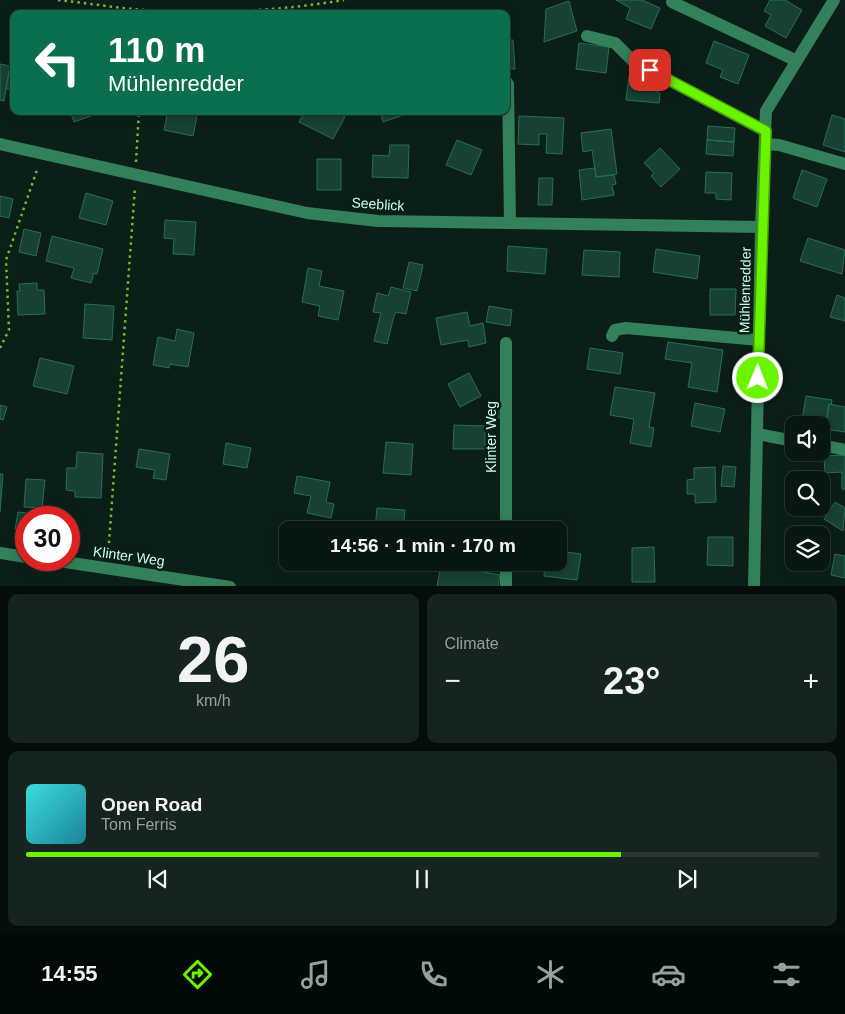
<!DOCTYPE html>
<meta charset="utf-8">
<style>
:root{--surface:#081712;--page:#162420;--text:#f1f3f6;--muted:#989f9f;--line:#293632;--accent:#6af400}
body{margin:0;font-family:Arial,sans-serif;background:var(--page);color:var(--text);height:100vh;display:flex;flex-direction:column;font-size:19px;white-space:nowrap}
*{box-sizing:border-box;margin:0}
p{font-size:16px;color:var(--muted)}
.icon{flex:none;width:28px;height:28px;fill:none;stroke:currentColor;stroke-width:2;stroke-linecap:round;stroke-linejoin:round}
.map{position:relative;height:586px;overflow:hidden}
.side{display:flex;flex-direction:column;gap:8px;padding:8px;background:#040d0a;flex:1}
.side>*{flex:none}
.top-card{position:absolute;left:10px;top:10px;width:500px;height:105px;border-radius:10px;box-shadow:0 2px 8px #0003,0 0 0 1px var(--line);background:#0b6e4f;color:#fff;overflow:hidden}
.controls{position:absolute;left:785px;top:416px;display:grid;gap:10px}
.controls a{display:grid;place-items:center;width:45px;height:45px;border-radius:10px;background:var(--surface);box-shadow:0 2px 8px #0003,0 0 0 1px var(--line);font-size:25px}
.speed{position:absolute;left:15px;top:506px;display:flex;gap:10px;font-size:25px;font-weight:700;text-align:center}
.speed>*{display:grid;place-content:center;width:65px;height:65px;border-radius:50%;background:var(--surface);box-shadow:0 2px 8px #0003,0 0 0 1px var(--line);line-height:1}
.speed .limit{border:8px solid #d22;background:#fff;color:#111}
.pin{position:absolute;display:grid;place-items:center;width:42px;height:42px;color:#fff;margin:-21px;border-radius:10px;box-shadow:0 2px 8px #0006}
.me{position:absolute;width:55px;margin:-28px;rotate:1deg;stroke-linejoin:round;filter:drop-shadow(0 0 4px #0008)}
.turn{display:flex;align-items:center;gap:18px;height:105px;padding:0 15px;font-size:22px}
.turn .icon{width:65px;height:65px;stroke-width:2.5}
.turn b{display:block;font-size:35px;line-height:42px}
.big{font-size:38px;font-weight:600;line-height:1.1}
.side .tile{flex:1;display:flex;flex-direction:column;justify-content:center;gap:8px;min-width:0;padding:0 18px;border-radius:10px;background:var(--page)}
.side .dial{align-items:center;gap:0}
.dial b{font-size:65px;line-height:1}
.song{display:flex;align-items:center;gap:15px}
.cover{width:60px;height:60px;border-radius:8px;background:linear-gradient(135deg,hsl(180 70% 55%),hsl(190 70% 35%))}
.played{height:5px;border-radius:2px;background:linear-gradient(90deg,var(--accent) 75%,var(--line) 75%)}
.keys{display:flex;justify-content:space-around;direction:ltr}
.heat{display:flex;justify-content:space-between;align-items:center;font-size:28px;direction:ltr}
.side .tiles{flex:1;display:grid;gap:8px;grid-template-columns:1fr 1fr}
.tile:last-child{grid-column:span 2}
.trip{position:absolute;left:279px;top:521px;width:288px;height:50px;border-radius:10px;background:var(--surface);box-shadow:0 2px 8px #0003,0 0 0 1px var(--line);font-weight:600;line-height:50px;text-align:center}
.tab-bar{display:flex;height:80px;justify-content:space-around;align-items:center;background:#030907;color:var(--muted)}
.tab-bar .icon{width:35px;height:35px}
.tab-bar .selected{color:var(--accent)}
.tab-bar b{font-size:22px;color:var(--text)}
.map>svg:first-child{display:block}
.building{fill:#164133;stroke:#266f56}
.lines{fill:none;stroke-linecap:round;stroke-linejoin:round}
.path{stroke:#7cb725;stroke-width:2.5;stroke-dasharray:2.5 4;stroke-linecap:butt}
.minor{stroke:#32815a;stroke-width:12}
.route-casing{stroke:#459f00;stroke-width:12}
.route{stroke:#6af400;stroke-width:9}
.labels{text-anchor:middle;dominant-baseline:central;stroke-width:5;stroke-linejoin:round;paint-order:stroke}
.street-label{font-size:14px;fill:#c9ffe8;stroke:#0b1f18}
</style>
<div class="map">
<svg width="845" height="587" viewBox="0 0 845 587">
<rect width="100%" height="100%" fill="#0b1f18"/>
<path class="building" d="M616,0H642L660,8L651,29L626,19L630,8Z
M770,0H785L802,10L786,38L765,26L771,15L764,11Z
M569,1L577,31L544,42L546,9Z
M506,40H513L515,69H506Z
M714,41L749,55L738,84L720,77L723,70L706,63Z
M579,43L609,47L606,73L576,69Z
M11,60L14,61V91L6,89Z
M0,64L10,66L4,101L0,100Z
M629,76L647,78L660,94L659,103L626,100Z
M70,111H102V112L74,122Z
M168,111H198L193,136L164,130Z
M305,111H341L340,114L345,117L333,139L299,122Z
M380,111H415L383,122Z
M832,115L845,119V152L823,145Z
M519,116L564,118L562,154L546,153L547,134H539V145L518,144Z
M708,126L735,128L734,142L707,140Z
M611,129L617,174L596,177L592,150L583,152L581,133Z
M457,140L482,150L471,175L446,165Z
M707,140L734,142L733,156L706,154Z
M390,145H409L408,178L372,177L373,155L389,156Z
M660,148L680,169L661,187L651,176L654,173L644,163Z
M317,159H341V190H317Z
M595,168L596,177L614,175L616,184L612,185L614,195L582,200L579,170Z
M802,170L827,179L817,207L793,198Z
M706,172L732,173L731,200L716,199V193H705Z
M539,178H553L552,205H538Z
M86,193L113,201L106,225L79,218Z
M0,196L13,199L9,218L0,216Z
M165,220L196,222L194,255L173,254L174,239L164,238Z
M24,229L41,233L36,256L19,252Z
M52,236L103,249L97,274L94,273L91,283L71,278L74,268L46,261Z
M808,238L845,250L842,274L800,261Z
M508,246L547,249L545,274L507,271Z
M656,249L700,256L697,279L653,272Z
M584,250L620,252L619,277L582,275Z
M409,262L423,265L417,291L403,288Z
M308,268L322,271L319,286L344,291L338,320L318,316L320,306L302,302Z
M37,283V290H44L45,314L18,315L17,291H20L19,284Z
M391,287L411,292L406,314L396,312L394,316L387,344L374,341L381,313L373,312L377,293L388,296Z
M710,289H736L735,315H710Z
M837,295L845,298V321L830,317Z
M85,304L114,306L112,340L83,338Z
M489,306L512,310L510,326L486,322Z
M467,312L470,326L483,323L486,343L469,347L468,340L441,345L436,318Z
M177,329L194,333L188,367L170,364L169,368L153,365L158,337L175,341Z
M668,342L723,350L717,392L688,387L692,363L665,359Z
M590,348L623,353L620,374L587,369Z
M40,358L74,366L67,394L33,386Z
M469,373L481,396L460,407L448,384Z
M615,387L655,393L649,427L654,428L651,447L630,443L634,419L610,415Z
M806,396L832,400L831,405L829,404L826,424L802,420Z
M503,402V418H488V403Z
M695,403L725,409L720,432L691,426Z
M829,404L845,407V432L825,429Z
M0,405L7,407L3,420L0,419Z
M454,425L485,426V449H453Z
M386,442L413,444L411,475L383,473Z
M226,443L251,448L247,468L223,464Z
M139,449L170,454L166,480L153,478L155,470L136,467Z
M77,452L103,454L101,498L75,497V491L66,490L67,468H76Z
M845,455V489H842V472L825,473L824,456Z
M723,466L736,467L734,487L721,486Z
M715,467L716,502L695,503V494H687V480L694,479V468Z
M0,474H3L0,512Z
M297,476L330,482L326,502L334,504L331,518L307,513L311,496L294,493Z
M26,479L45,480L42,508L24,507Z
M835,502L845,508L843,531L824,519Z
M377,508L405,510L403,530H375Z
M18,512L36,514L35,518H26V530L15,529Z
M708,537H733V566L707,565Z
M654,547L655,582H632V548Z
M558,551L581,554L577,580L544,576L545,562H558Z
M835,554L845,556V578L831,575Z
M466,562H485L483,572L500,575L498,587H437L441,564L465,569Z"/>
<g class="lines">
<path class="path" d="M58,0C87,3 116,8 145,10C212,14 279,11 344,0
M136,162L139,111
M0,348L9,330L6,260L38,167
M108,556L135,187"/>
<path class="minor" d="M672,2L797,61
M587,36L615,43L633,61L765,131
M506,81L508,84L510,223
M0,144L307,213L378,221L761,227
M765,144L779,145L845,164
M612,336L615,330L626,328L759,340
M757,434L794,441
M821,445L845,450
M506,530V343
M0,553L26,557
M52,560L230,587
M506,587V562
M754,587L761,227L766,111L834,0"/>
</g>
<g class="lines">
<g class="route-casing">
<path id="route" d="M650,70L766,131L758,378"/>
</g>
<use href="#route" class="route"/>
</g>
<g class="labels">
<g class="street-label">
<text transform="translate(378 204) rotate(4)">Seeblick</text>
<text transform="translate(745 290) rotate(-89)">Mühlenredder</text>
<text transform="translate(491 437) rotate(-90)">Klinter Weg</text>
<text transform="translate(129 556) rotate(8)">Klinter Weg</text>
</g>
</g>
</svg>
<div class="controls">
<a><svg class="icon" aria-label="sound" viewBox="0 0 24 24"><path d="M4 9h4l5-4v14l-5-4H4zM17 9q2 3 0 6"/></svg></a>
<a><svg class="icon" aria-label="search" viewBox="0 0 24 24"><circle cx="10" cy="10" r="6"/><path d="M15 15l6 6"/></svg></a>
<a><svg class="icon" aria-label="layers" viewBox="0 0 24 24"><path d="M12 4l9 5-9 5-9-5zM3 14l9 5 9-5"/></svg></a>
</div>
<div class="speed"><div class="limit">30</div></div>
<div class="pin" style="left:650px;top:70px;background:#d93025"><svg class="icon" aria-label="arrive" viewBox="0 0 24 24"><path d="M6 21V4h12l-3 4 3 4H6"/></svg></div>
<svg class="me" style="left:758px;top:378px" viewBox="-20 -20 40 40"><circle r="17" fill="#6af400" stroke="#fff" stroke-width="3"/><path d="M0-11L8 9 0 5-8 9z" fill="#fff"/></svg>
<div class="trip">14:56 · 1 min · 170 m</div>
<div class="top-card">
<div class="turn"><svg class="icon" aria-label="left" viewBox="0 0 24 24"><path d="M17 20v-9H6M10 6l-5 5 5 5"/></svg><div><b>110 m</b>Mühlenredder</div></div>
</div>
</div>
<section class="side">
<div class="tiles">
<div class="tile dial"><b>26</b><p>km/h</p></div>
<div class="tile"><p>Climate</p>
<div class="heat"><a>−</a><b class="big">23°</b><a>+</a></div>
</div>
<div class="tile">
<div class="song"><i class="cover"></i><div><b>Open Road</b><p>Tom Ferris</p></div></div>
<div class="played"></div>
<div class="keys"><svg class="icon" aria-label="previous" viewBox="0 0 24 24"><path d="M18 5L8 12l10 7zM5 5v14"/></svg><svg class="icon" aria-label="pause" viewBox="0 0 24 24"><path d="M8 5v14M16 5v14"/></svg><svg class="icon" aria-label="next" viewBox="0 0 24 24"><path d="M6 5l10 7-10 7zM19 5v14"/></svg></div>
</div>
</div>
</section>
<nav class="tab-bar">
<b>14:55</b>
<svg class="icon selected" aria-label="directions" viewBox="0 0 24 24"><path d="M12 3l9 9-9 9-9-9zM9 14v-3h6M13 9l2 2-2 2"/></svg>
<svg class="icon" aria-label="music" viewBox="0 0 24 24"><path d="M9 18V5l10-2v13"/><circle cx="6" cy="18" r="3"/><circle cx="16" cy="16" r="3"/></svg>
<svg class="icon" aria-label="phone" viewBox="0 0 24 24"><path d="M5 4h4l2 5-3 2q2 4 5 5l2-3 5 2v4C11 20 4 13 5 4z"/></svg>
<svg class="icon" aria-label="climate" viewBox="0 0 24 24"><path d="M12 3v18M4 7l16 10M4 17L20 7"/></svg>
<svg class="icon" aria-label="car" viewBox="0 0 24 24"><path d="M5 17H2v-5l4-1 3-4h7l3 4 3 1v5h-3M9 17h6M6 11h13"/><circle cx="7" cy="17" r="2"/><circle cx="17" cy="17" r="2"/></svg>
<svg class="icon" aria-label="filters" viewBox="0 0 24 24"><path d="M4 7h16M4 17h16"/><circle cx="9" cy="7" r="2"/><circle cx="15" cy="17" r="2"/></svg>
</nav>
